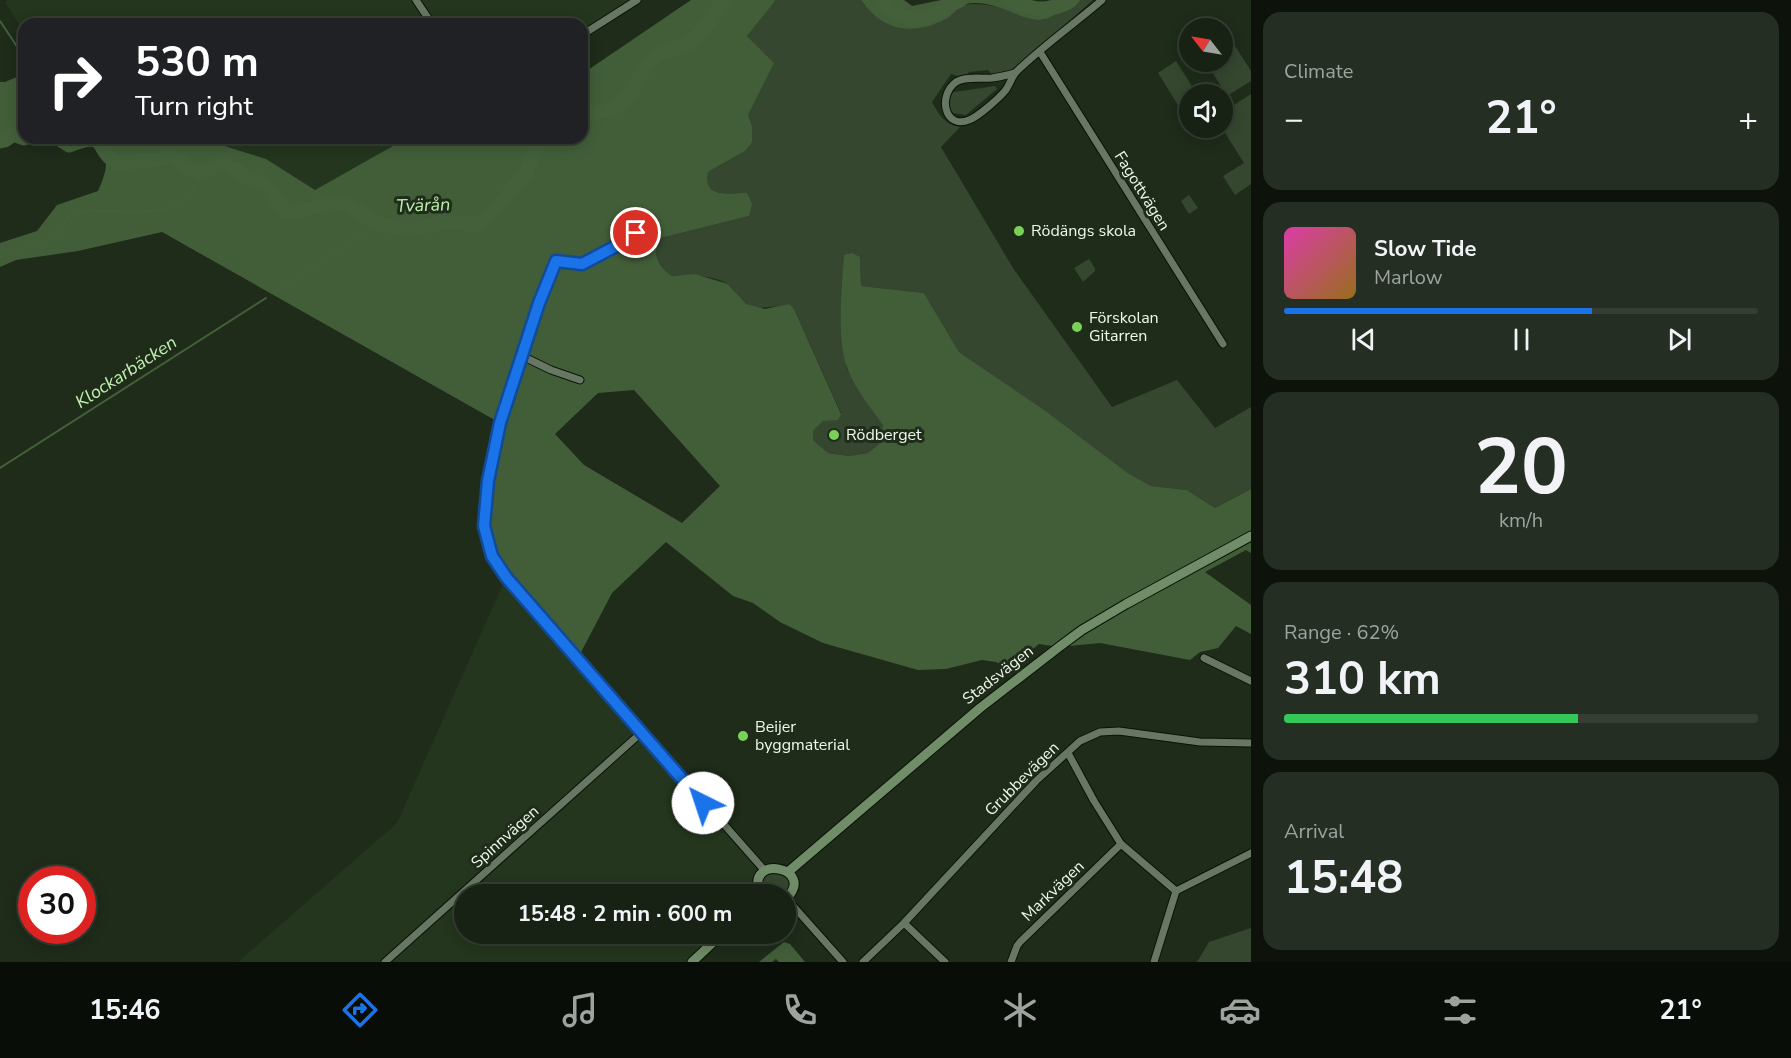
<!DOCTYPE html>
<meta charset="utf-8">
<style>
:root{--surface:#172114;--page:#242e22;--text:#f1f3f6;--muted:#9ea3a0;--line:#363e34;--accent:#1a73e8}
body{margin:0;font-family:"Nunito Sans",sans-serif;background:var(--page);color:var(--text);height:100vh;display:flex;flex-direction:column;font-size:22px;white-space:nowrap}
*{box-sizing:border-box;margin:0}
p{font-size:20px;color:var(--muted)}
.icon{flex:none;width:33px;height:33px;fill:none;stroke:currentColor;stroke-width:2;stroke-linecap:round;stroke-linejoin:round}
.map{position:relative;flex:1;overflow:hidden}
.sheet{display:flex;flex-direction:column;gap:12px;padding:12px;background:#0d120b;width:540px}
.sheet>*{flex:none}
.guide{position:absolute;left:18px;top:18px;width:570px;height:126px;border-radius:18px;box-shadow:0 3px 15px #0003,0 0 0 2px var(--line);background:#202124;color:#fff;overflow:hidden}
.needle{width:39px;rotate:301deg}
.buttons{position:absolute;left:1179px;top:18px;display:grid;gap:12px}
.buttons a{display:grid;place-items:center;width:54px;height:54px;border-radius:50%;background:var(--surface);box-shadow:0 3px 15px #0003,0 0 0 2px var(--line);font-size:30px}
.speed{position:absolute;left:18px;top:866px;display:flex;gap:12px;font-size:30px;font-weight:700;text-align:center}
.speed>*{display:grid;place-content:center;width:78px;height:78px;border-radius:50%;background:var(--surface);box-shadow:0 3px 15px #0003,0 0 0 2px var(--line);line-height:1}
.speed .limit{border:9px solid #d22;background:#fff;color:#111}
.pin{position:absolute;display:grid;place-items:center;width:51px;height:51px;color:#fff;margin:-26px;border:3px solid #fff;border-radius:50%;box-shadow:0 2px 6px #0007}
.me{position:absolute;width:66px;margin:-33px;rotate:319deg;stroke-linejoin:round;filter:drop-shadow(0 0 4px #0008)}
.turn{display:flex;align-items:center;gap:21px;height:126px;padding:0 18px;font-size:27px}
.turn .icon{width:78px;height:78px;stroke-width:2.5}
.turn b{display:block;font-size:42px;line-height:51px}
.big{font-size:45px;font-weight:700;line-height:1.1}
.sheet .tile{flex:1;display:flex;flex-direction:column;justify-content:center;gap:9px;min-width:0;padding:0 21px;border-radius:18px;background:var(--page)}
.sheet .dial{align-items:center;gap:0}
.dial b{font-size:78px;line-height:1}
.song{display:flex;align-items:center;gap:18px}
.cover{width:72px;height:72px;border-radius:9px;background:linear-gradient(135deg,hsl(320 70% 55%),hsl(40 70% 35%))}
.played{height:6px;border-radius:3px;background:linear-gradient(90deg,var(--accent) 65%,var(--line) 65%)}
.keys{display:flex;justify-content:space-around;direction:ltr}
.heat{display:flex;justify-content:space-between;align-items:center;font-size:33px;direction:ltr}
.charge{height:9px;border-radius:4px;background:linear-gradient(90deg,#34c759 62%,var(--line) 0)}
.trip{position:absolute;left:454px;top:884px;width:342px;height:60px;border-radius:30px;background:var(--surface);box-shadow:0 3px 15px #0003,0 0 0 2px var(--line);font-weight:700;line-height:60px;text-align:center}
.menu{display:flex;height:96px;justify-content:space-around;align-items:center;background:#090d08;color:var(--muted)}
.menu .icon{width:42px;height:42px}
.menu .current{color:var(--accent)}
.menu b{font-size:27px;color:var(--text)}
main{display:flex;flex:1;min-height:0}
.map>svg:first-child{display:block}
.built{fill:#24361e}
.green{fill:#35472f}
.forest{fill:#425e39;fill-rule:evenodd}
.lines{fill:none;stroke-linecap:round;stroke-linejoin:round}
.stream{stroke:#44603a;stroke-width:2}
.river{stroke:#44603a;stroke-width:15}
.minor-casing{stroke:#081405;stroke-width:9}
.secondary-casing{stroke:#081405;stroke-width:11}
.minor{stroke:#687763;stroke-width:7}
.secondary{stroke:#718c68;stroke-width:9}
.route-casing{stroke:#114b97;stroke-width:15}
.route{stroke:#1a73e8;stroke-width:10}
.poi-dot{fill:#79d158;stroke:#1f2c1a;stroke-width:2}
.labels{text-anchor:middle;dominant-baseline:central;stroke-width:6;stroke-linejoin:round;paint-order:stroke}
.street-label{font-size:16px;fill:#eff8ec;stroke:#1f2c1a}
.poi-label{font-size:16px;fill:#eff8ec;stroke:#1f2c1a;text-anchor:start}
.water-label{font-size:18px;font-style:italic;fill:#c0f0b0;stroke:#1f2c1a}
</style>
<main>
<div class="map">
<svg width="1251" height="962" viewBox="0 0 1251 962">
<rect width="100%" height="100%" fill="#1f2c1a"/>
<path class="built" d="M8,0H630L582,31V24H24V32L5,2Z
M199,138H408L315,191L266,159Z
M506,577L765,871L760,894H465V933H723L692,962H238L397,823Z"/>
<path class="green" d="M776,0H861L865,6L943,21C949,16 955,8 962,5C987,0 1019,13 1043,20L1076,6L1081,0H1093L1010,73L992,75L988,70L969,72L965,78L951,74L932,102C939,115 945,125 960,127L941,147L1013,268L1112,407L1177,380L1215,428L1251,407V489L1215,508L1187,490L1151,486L1128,473L1043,409L959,352L924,293L861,286L860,257L844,353L847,369L883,424L879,444L868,453L849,456L828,453L813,440V431L823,421L841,413L794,309C777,302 765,312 748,305C739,301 735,289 728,284C713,275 688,274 672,276C658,266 651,253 661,238L749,216L747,193C729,193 703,199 708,172L745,151L752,126L748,115L773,63L747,36Z
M1230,38L1251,71V81L1227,96L1206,62H1222L1223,43Z
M1176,61L1197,94H1190L1189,123L1158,73Z
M995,86L997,89L966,115L953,113C947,107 947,98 954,92Z
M1251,94V184L1235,195L1223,176L1244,163L1222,128L1223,112Z
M1189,195L1198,208L1189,214L1181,201Z
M1089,259L1095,268V271L1083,282L1074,268Z
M770,872L784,874C790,882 791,885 786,894H764C760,885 762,877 770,872Z
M1251,928V962H1197L1209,942Z"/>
<path class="forest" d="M691,0H776L747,36L774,63L748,115L752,126V142L745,151L708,172C703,199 729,193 747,193L752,204L749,216L661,238C651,254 658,266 672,276L695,274L728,284L746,304L765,309L789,304L794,309L841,414L838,420L823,421L813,431V440L828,453L849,456L868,453L879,444L883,425C871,408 856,390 848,370C836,343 842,286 844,255L852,253L860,257L861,286L924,293L959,352L1043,409L1128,473L1151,486L1187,490L1215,508L1251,489V553L1246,550L1205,572L1251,605V634L1236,626L1218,648L1200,652L1190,660L1100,643L1059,647L1039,644L1009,669L996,662L982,660L946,669L918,670L823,643L780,622L753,603L733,596L666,542L612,593L578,658L492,556L484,526L500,423L162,232L78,251L16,260L0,267V243L37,231L57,205L98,191C106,173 110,161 101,142C90,138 80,141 69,145L58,138H199L266,159L315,190L407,138H582V74ZM634,390L720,486L682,523L584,465L555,434L598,393Z
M861,0H904L912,6L941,0H1025L1047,4L1056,0H1081C1075,8 1067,11 1058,14C1052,16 1046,20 1040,20C1017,19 1000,2 973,3C956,4 955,16 942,21C909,36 881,29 861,0Z
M24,74V138L13,134L5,140L0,141V82H5Z
M784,942L790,944L805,962H779L776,959L772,962H759Z"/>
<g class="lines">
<path class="stream" d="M0,21L24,57
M78,138L80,141
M0,257L52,240C64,231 60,216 80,212C88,210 99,211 108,211C148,212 183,217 202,173
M275,292L379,224
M0,468L266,298"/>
<path class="river" d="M884,0C891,12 892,13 906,17C929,25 940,8 960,0
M1012,0C1035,12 1048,12 1071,0
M582,115C593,112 603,113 614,108C637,96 638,68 658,54C664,50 673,50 680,47C701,40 711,18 724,0
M58,138L69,145C110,129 94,150 117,163L158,160L171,154L191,170L202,173L220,163L231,165L244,177L265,184L285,211C308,214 325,199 346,204L379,224L409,229L443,223L478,224L490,215L526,174L537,145L544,138
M0,141L5,140L13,134L24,138"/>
<g class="minor-casing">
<path id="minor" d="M416,0L432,24
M582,35L637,0
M1040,52L1223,344
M1015,73C1007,75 1000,77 992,78C982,79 965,76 956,82C937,96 945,130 969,120C978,117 999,98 1005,91C1010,85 1011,77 1017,71C1043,46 1074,24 1102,0
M636,233L625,242L582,264L556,261L539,303L500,423L488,481L484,526L492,556L506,577L765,871
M522,356L551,370L580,380
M1204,658L1251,681
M1068,753L1094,801L1121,844L1176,891
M787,899L843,962
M904,923L945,962
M385,962L642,732
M863,962L904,923L1036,781L1080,741L1100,732L1119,731L1200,742L1251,743
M1011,962L1017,946L1020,942L1121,844
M1154,962L1176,891L1251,853"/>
</g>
<g class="secondary-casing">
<path id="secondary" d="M788,872L980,708L1059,647L1082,630L1126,604L1251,536
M760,894C744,853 818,867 786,899
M692,962L723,933"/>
</g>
<use href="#minor" class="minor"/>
<use href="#secondary" class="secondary"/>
</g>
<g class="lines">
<g class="route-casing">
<path id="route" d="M636,233L624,242L582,264L556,261L539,303L500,423L488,481L484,526L492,556L506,577L703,803"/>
</g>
<use href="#route" class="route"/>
</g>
<g class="poi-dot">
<circle cx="1019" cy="231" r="6"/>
<circle cx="1077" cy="327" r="6"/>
<circle cx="834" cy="435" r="6"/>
<circle cx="743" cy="736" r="6"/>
</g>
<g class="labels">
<g class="street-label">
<text transform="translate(1142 191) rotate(58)">Fagottvägen</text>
<text transform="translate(998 675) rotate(-38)">Stadsvägen</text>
<text transform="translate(1022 779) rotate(-45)">Grubbevägen</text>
<text transform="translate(505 837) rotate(-42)">Spinnvägen</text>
<text transform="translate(1053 891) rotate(-44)">Markvägen</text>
</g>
<g class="poi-label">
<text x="1031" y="231">Rödängs skola</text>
<text x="1089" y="318">Förskolan<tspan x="1089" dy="18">Gitarren</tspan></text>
<text x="846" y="435">Rödberget</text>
<text x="755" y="727">Beijer<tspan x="755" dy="18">byggmaterial</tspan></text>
</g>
<g class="water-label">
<text transform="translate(423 205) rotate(-2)">Tvärån</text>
<text transform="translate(126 372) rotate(-33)">Klockarbäcken</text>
</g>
</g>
</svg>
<div class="buttons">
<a><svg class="needle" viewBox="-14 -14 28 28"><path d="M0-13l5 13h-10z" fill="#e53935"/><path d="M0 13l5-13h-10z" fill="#9ea3a0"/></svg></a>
<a><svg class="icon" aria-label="sound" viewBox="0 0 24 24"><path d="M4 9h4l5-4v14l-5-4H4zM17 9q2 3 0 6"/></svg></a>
</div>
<div class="speed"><div class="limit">30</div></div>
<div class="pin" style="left:636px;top:233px;background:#d93025"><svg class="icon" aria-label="arrive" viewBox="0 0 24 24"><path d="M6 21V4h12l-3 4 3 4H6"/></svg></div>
<svg class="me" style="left:703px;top:803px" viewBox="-20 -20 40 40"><circle r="19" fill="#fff"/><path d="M0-13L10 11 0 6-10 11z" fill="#1a73e8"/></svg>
<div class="trip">15:48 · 2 min · 600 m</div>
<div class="guide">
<div class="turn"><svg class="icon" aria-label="right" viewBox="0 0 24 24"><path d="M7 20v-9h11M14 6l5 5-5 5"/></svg><div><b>530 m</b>Turn right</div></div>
</div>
</div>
<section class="sheet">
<div class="tile"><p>Climate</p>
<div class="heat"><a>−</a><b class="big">21°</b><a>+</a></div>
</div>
<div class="tile">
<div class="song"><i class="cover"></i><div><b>Slow Tide</b><p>Marlow</p></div></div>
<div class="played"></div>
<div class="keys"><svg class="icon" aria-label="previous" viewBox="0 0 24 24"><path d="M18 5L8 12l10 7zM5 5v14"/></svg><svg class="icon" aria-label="pause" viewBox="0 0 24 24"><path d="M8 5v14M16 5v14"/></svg><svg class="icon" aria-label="next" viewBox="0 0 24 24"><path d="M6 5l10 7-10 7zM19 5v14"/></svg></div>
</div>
<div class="tile dial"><b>20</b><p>km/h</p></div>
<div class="tile"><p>Range · 62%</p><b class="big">310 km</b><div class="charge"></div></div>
<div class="tile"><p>Arrival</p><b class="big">15:48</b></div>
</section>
</main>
<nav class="menu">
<b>15:46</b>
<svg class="icon current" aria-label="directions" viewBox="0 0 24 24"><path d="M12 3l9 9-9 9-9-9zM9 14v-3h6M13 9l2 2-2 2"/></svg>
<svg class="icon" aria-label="music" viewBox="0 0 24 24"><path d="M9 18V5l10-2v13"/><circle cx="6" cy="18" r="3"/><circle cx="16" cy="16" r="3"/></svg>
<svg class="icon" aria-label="phone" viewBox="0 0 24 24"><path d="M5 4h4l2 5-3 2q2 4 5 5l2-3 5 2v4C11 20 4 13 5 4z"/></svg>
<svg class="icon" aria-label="climate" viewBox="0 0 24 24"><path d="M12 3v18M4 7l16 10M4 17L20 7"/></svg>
<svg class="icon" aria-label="car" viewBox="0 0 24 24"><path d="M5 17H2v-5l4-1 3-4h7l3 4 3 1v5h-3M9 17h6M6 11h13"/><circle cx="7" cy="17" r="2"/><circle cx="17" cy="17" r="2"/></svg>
<svg class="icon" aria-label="filters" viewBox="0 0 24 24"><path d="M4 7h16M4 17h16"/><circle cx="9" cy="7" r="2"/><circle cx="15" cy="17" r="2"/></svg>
<b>21°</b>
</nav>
